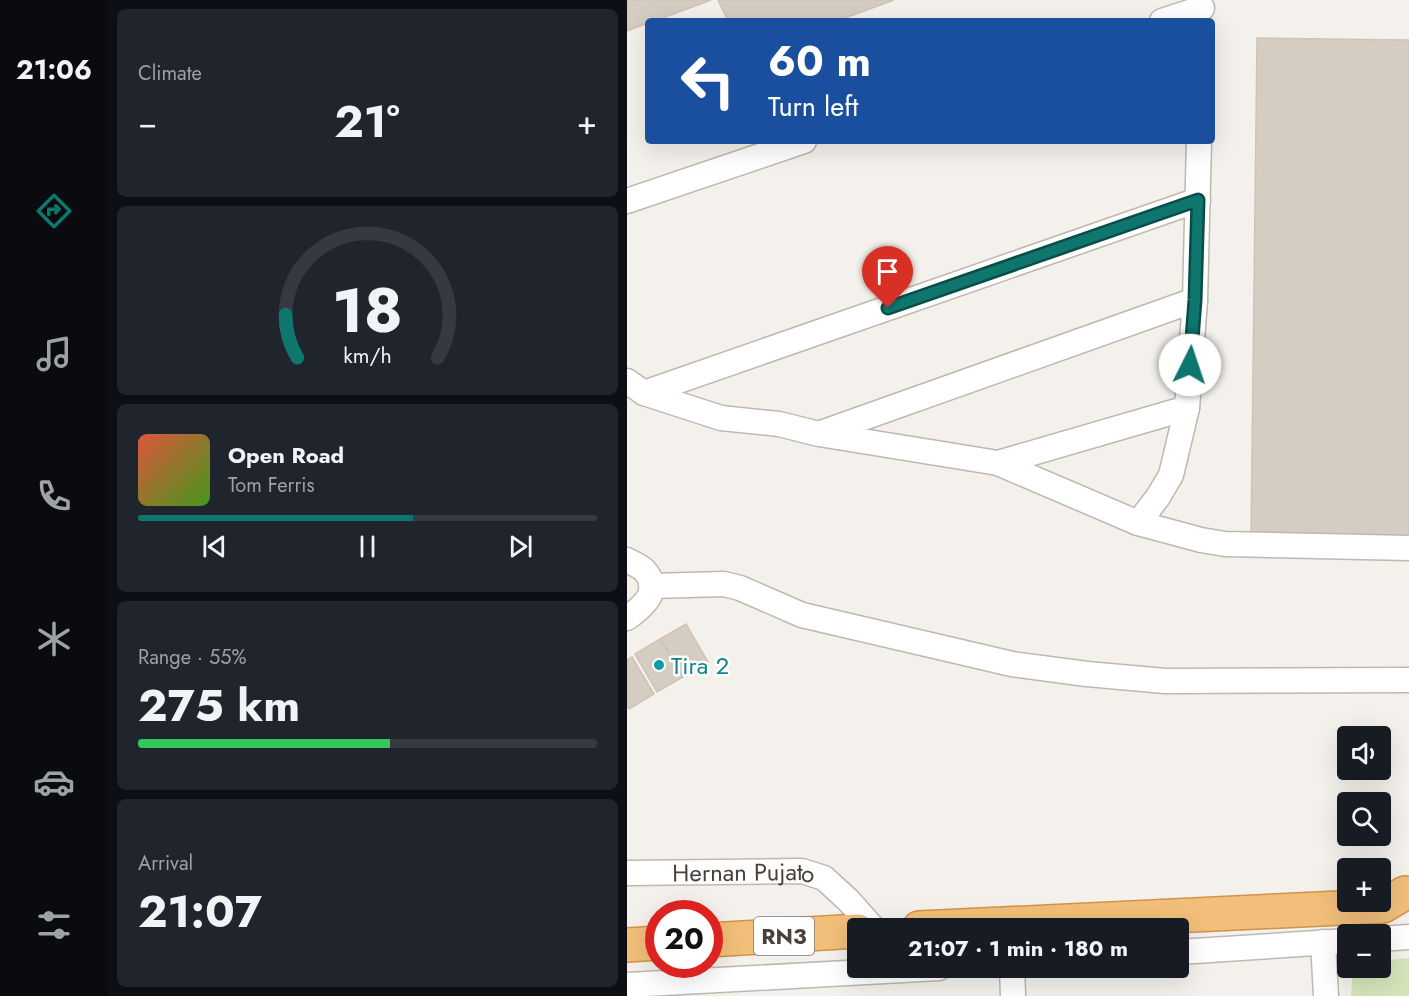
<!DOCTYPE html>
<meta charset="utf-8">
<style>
:root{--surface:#171b24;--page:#20242c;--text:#f1f3f6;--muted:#9ea1a6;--line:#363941;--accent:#0f766e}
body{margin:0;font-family:Jost,sans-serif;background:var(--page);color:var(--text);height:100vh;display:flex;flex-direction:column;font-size:22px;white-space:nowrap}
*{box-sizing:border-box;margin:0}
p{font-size:20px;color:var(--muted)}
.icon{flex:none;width:33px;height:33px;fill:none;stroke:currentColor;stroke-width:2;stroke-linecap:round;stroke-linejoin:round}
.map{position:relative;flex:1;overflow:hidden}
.side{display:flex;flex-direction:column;gap:9px;padding:9px;background:#0d0f14;width:519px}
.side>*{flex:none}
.banner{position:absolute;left:18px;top:18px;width:570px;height:126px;border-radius:6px;box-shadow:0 6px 24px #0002;background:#1a4fa0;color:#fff;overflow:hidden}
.buttons{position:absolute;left:710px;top:726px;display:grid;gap:12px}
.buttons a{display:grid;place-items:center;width:54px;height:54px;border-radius:6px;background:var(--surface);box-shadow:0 6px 24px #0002;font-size:30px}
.speed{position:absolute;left:18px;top:900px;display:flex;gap:12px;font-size:30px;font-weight:700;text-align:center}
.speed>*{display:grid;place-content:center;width:78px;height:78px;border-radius:50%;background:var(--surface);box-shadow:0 6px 24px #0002;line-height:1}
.speed .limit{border:9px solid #d22;background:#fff;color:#111}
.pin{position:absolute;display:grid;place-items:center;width:51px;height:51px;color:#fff;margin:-62px -26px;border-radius:50% 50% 50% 0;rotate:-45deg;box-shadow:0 0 6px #0007}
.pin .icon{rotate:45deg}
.me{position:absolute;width:66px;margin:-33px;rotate:4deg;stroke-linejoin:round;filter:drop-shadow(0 0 4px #0008)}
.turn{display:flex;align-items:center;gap:21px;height:126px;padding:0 24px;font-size:27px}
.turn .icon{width:78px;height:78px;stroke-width:2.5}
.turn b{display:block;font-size:42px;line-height:51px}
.big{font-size:45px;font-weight:700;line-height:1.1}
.side .card{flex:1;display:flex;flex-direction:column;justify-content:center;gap:9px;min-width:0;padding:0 21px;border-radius:9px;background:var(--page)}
.side .dial{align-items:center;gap:0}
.dial svg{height:156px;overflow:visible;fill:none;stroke:var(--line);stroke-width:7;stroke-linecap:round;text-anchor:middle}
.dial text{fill:var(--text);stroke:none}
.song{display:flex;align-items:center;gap:18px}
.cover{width:72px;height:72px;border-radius:9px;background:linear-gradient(135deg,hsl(10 70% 55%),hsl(100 70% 35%))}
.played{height:6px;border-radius:3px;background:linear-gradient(90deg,var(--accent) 60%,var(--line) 60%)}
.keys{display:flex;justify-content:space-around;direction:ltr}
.heat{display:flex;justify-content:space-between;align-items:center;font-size:33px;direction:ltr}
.charge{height:9px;border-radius:4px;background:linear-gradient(90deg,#34c759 55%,var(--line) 0)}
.trip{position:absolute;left:220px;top:918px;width:342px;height:60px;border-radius:6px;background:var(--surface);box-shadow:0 6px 24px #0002;font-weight:700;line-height:60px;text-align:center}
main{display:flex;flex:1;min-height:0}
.tab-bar{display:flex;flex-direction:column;width:108px;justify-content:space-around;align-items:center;background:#090b0e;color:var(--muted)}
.tab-bar .icon{width:42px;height:42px}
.tab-bar .active{color:var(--accent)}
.tab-bar b{font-size:27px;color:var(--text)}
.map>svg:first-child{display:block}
.green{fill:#d5e5b9}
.building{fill:#d5ccc2;stroke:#d0c3b6;stroke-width:1.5}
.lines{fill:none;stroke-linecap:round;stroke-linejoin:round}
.minor-casing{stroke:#bfb8af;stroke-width:27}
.highway-casing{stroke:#d1934a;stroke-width:36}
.minor{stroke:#fff;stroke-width:24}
.highway{stroke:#f2bf7a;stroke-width:33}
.route-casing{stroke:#0a4d48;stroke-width:15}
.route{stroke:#0f766e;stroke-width:10}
.culture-dot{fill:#0f9aa8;stroke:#fff;stroke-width:2}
.labels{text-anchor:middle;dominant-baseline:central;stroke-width:5;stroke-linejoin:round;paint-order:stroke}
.shield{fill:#fff;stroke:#7f7a75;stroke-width:1.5}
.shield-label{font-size:22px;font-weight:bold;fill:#48413a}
.culture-label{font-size:24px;fill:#0d838f;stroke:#fff;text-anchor:start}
.street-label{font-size:24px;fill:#48413a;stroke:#fff}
</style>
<main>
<nav class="tab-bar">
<b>21:06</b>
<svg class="icon active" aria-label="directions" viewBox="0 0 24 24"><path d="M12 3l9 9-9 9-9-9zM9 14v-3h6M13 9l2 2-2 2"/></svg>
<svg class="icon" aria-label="music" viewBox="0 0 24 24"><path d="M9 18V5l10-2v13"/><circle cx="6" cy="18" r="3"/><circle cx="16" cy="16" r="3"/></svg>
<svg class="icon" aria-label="phone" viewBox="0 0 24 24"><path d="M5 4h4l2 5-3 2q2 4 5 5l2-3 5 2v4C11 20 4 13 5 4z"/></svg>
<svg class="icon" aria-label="climate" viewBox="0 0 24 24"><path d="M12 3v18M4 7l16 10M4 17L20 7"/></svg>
<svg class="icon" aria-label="car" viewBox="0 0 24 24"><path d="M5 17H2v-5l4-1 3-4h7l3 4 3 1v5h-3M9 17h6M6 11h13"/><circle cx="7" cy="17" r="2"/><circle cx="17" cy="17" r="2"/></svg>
<svg class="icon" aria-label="filters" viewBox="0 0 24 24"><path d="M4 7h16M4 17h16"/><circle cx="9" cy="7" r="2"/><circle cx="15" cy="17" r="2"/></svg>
</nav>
<section class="side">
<div class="card"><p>Climate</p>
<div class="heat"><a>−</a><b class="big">21°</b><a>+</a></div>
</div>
<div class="card dial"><svg viewBox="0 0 100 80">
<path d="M14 69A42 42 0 1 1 86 69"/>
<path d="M14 69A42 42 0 0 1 8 47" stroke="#0f766e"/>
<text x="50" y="56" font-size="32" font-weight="700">18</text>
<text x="50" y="72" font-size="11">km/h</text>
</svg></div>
<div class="card">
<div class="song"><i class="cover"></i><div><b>Open Road</b><p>Tom Ferris</p></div></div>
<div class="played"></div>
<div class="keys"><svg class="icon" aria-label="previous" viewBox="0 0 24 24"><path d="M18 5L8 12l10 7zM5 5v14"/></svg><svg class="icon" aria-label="pause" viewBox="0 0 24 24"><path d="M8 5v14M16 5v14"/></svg><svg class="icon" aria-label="next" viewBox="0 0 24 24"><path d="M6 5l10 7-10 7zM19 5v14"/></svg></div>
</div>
<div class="card"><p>Range · 55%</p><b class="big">275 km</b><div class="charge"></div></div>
<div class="card"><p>Arrival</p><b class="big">21:07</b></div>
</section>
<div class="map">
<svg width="782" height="996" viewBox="0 0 782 996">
<rect width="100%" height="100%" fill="#f4f1ec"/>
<path class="green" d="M782,958V996H724L726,968H753V961Z"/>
<path class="building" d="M0,0H84L28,21H21V23L0,31Z
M91,0H267L210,21H101Z
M630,38L782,40V541L624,540Z
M59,624L81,662L56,676L33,639Z
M33,639L56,677L30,692L8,654Z
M5,657L27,694L2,709L0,706V660Z"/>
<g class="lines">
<g class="minor-casing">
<g id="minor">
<path d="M535,21L575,8"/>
<path d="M0,201L177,141"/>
<path d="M0,381L17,393L94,418L152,424L192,434L371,463L511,523L574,540L598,544L782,548"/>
<path d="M17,393L571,200"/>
<path d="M194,433L568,300"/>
<path d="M371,463L560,408"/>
<path d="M511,523L531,497L544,475L560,408L568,300L572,141"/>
<path d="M0,560C5,563 13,566 17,570C36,590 16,607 0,618"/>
<path d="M24,586L97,584L113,588L175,615L385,664L460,674L538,681L782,680"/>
<path id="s1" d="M0,873L175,871L197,878L221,900L246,928"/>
<path d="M753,939L782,937"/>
<path d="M696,942L699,996"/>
<path d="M552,952L720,941"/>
<path d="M385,968L386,996"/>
<path d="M0,985L312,968"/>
</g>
</g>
<g class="highway-casing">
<path id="highway" d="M292,928L756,906L778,893
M82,940L231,931
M0,945L32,943"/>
</g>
<use href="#minor" class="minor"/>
<use href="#highway" class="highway"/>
</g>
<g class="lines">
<g class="route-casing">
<path id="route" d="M261,308L571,200L568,300L563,365"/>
</g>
<use href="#route" class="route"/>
</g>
<circle class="culture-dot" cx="32" cy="665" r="6"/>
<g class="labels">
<rect class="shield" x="127" y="917" width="60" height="38" rx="4.5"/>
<g class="shield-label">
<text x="157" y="936">RN3</text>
</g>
<g class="culture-label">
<text x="44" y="665">Tira 2</text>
</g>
<g class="street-label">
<text stroke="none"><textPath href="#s1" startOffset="117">Hernan Pujato</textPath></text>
</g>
</g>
</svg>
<div class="buttons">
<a><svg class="icon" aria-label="sound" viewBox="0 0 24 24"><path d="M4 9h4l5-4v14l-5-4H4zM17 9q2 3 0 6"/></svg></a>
<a><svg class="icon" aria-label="search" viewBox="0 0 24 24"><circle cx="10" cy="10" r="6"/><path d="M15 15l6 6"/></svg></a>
<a>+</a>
<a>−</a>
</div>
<div class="speed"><div class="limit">20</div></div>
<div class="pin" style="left:261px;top:308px;background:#d93025"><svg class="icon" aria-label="arrive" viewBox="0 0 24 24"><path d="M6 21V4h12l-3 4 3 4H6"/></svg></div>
<svg class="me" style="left:563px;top:365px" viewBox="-20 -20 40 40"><circle r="19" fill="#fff"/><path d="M0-13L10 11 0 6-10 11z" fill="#0f766e"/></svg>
<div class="trip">21:07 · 1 min · 180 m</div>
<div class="banner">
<div class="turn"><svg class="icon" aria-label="left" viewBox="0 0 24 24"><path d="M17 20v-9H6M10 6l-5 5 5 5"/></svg><div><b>60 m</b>Turn left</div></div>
</div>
</div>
</main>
